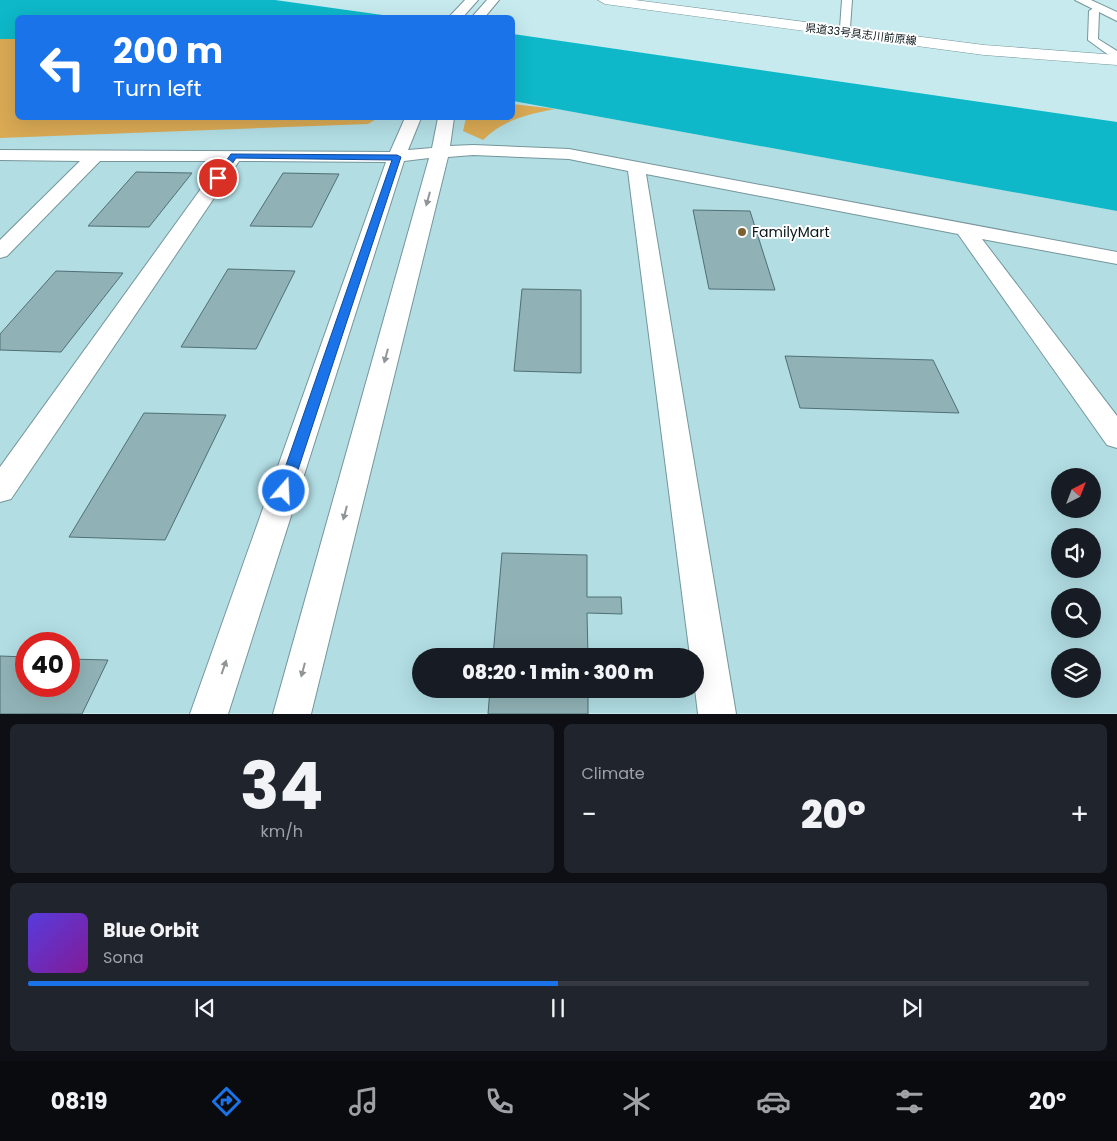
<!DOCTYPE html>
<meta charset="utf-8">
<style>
:root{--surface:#171b24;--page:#20242c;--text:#f1f3f6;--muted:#9ea1a6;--line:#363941;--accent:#1a73e8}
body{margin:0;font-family:Poppins,"Noto Sans JP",sans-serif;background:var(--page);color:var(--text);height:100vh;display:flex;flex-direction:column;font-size:19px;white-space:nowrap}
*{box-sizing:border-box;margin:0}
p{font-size:16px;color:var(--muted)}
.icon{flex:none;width:28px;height:28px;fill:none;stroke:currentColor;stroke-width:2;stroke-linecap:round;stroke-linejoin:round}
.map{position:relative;height:714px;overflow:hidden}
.panel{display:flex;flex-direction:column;gap:10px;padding:10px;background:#0d0f14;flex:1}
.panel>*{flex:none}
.banner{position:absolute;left:15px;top:15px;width:500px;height:105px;border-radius:8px;box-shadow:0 5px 20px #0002;background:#1a73e8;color:#fff;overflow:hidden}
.needle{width:32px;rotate:42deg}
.controls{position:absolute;left:1051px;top:468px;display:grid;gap:10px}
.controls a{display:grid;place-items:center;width:50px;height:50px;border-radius:50%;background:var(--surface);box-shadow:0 5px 20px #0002;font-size:25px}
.speed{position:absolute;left:15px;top:632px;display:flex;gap:10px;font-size:25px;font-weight:700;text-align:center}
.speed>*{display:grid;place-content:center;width:65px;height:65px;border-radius:50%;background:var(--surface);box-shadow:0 5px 20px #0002;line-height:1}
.speed .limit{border:8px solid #d22;background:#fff;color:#111}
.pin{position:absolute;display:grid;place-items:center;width:42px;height:42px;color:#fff;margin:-21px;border:2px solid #fff;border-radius:50%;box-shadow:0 1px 5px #0007}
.me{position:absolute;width:55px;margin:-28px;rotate:19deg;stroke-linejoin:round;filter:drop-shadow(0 0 4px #0008)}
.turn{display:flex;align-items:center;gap:18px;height:105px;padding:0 15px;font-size:22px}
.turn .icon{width:65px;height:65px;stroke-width:2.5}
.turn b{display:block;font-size:35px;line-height:42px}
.big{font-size:38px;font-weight:800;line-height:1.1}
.panel .tile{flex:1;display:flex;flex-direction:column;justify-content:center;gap:8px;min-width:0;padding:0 18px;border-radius:8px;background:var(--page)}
.panel .dial{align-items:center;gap:0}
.dial b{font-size:65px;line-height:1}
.song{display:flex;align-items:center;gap:15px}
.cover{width:60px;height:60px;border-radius:8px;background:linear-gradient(135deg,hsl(250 70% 55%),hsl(290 70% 35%))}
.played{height:5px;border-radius:2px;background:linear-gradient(90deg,var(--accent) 50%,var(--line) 50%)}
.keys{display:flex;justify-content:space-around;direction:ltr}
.heat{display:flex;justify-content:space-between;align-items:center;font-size:28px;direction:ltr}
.panel .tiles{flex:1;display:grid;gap:10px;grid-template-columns:1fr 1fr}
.tile:last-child{grid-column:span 2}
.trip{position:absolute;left:412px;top:648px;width:292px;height:50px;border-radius:25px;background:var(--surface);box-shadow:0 5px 20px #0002;font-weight:800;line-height:50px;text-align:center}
.dock{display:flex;height:80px;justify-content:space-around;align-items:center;background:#090b0e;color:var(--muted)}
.dock .icon{width:35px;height:35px}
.dock .current{color:var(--accent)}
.dock b{font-size:22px;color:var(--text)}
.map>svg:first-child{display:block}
.built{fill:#b1dde3;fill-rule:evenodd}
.green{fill:#d9a954}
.water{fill:#0eb8c8}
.building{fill:#90b2b6;stroke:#4f7074}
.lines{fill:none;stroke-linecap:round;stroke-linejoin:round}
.minor-casing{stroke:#75969b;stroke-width:2}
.tertiary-casing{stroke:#75969b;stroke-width:2}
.secondary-casing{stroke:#75969b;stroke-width:1}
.minor{fill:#fff;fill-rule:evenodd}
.tertiary{fill:#fff;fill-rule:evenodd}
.secondary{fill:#fff;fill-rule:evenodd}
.oneway{fill:#909697}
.route{fill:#1a73e8;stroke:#114b97}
.poi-dot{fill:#7b6132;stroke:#fff;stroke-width:2}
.labels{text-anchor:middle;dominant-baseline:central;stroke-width:4;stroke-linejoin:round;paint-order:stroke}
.far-street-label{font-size:11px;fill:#091618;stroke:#fff}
.poi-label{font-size:14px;fill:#091618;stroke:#fff;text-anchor:start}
</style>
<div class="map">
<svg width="1117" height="714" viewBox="0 0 1117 714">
<rect width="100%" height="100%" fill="#c6eaee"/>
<path class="built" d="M0,39L18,118H512L513,101L1117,211V713H0ZM1060,476H1092V509H1060ZM1060,536H1092V569H1060ZM1060,596H1092V629H1060ZM26,644H69V686H26ZM421,656H696V689H421ZM1060,656H1092V689H1060Z"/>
<path class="green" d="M0,39H17L18,118H378L368,124L0,138Z
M513,104L555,109C526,115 505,119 483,140L463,131L466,118H512Z"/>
<path class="water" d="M0,0H275L397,17L18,18L17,39H0Z
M513,34L1117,122V211L513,101Z"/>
<path class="building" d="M136,172L192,173L149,227L88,226Z
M283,173L339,174L312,227L250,226Z
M693,210L750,211L775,290L709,289Z
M228,269L295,271L256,349L181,347Z
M56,271L123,273L61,352L0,350V334Z
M522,289L581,290V373L514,371Z
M785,356L933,360L959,413L800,408Z
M144,413L226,415L165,540L69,537Z
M502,553L587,555V597H621L622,614L587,613L588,656H493Z
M0,656L26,657V686H69V659L108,660L82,714H0Z
M490,689H588V714H488Z"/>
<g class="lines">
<g class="minor-casing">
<path id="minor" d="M842,0H852L850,28L845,31L840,28Z
M1098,5L1103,8L1099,12L1098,39L1117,51V57L1110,56L1088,40L1089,11Z"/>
</g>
<g class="tertiary-casing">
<path id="tertiary" d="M465,0H478L462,18H448Z
M487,0H499L484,18H471Z
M1075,0H1091L1117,12V21Z
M405,118H421L408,150L432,148L438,118H454L450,146L473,145L569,149L1117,252V264L982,239L1117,416V448L1107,445L958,234L646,174L736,714H698L695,689H696V656H690L628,171L569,159L473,155L448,157L311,714H273L429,158L404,161L228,714H190L386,162L239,161L11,499L0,502V467L221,161H100L7,256L0,258V240L80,161L0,160V150L390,152Z"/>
</g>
<g class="secondary-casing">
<path id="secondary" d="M598,0H635L984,45L1117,55V65L984,55L605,4Z"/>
</g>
<use href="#minor" class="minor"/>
<use href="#tertiary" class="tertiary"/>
<use href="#secondary" class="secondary"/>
</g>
<defs><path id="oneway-solid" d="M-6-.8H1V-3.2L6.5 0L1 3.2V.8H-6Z" transform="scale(1.25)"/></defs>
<g class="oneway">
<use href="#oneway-solid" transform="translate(428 199) rotate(105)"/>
<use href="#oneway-solid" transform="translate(386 356) rotate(105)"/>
<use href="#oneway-solid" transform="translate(345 513) rotate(105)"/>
<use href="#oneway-solid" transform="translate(224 667) rotate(-71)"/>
<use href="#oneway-solid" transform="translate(303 670) rotate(105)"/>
</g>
<path class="route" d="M231,154L397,155L401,157L291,491L289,495L284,497L279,495L277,491L392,160L236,158L221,180H215L214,178Z"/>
<circle class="poi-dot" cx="742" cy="232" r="5"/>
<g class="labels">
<g class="far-street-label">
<text transform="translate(861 34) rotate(7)">県道33号具志川前原線</text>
</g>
<g class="poi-label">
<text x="752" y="232">FamilyMart</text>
</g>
</g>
</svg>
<div class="controls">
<a><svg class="needle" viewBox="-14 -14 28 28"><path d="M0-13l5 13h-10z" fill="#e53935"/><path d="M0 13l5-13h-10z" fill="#9ea1a6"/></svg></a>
<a><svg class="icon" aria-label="sound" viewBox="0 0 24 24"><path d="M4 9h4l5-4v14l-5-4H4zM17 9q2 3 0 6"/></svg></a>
<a><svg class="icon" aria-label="search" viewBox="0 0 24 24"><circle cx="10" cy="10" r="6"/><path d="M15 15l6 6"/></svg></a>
<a><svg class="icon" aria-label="layers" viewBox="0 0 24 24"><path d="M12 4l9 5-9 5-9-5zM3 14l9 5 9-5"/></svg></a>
</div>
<div class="speed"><div class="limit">40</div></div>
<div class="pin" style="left:218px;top:178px;background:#d93025"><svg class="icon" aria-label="arrive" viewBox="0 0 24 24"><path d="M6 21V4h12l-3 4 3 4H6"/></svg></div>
<svg class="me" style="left:284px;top:491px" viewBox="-20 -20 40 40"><circle r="17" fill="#1a73e8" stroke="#fff" stroke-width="3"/><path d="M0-11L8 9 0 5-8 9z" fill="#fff"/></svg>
<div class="trip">08:20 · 1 min · 300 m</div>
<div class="banner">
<div class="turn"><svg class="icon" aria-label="left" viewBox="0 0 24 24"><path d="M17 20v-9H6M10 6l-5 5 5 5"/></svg><div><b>200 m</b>Turn left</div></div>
</div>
</div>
<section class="panel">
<div class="tiles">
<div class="tile dial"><b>34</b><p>km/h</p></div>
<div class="tile"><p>Climate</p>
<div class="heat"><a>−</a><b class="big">20°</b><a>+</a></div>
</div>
<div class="tile">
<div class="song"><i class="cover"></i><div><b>Blue Orbit</b><p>Sona</p></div></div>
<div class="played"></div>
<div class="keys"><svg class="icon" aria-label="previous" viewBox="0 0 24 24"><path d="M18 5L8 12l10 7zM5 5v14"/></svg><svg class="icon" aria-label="pause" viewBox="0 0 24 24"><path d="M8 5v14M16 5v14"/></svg><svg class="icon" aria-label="next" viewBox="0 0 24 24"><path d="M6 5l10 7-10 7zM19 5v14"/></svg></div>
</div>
</div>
</section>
<nav class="dock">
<b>08:19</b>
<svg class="icon current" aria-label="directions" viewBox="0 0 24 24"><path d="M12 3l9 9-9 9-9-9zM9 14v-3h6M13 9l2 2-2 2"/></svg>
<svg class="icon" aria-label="music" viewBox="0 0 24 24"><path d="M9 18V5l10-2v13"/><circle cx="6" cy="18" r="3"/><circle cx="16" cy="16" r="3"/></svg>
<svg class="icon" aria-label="phone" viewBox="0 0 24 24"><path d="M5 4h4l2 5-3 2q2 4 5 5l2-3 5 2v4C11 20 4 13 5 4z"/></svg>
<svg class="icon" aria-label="climate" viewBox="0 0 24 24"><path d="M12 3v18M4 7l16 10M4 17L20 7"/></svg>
<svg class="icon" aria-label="car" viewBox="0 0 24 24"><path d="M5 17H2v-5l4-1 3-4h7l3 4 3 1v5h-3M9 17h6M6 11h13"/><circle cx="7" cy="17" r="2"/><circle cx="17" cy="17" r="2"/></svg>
<svg class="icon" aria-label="filters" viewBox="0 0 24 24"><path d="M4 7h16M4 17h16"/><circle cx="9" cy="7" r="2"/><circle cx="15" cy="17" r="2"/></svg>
<b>20°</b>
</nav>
